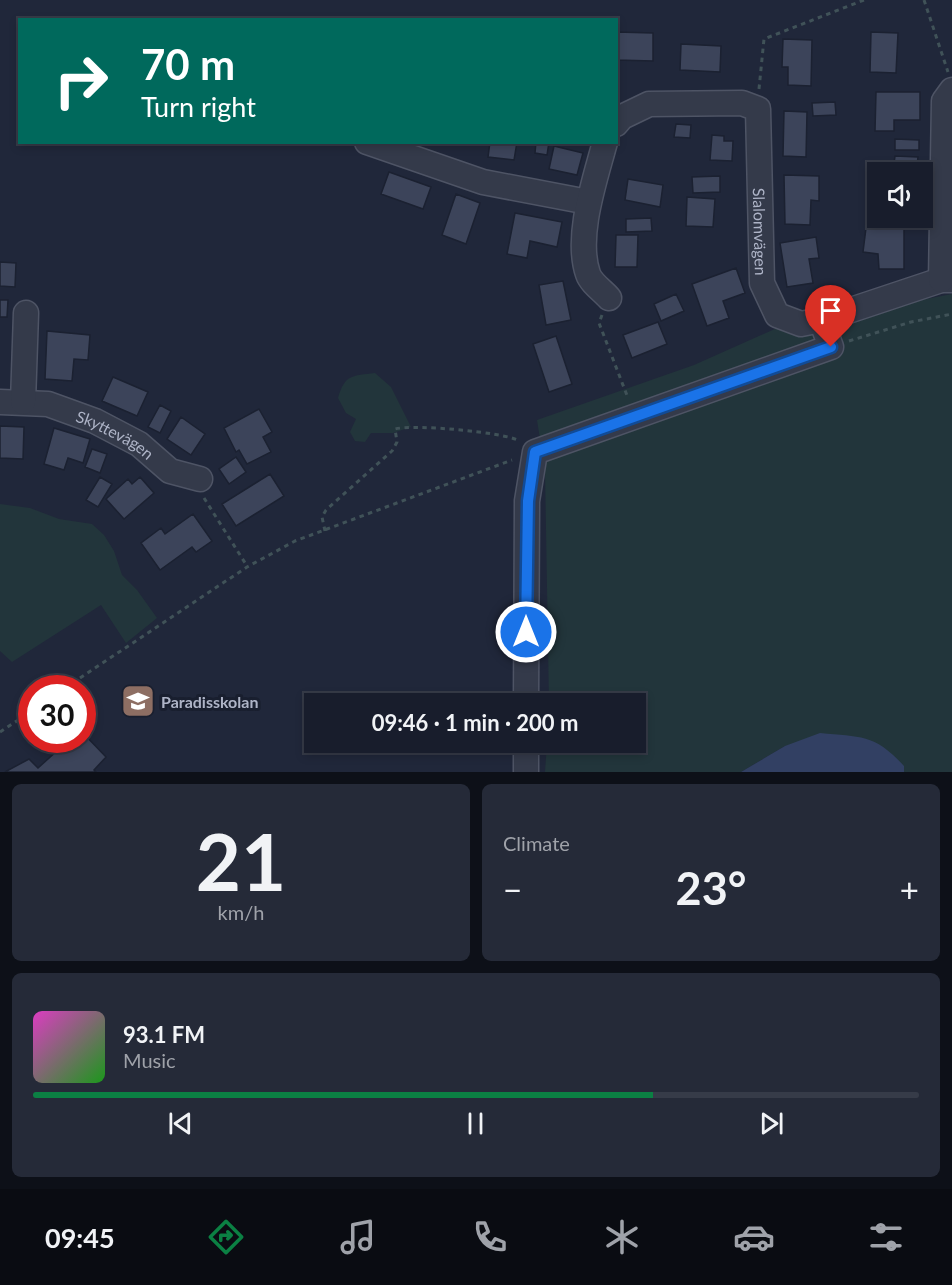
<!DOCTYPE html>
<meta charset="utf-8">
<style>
:root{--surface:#181d2c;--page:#252a38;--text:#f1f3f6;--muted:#9fa2a9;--line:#363b48;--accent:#0b8043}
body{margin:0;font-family:Lato,sans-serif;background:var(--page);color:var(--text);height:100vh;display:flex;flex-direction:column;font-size:22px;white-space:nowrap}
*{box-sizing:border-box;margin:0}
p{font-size:20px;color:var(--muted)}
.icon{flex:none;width:33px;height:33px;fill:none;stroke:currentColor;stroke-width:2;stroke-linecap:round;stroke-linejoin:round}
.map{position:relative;height:772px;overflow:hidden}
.drawer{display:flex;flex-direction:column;gap:12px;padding:12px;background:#0d1018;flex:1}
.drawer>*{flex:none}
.guide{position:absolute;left:18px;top:18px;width:600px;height:126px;border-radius:0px;box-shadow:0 3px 9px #0003,0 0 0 2px var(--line);background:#00695c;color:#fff;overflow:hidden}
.buttons{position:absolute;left:867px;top:162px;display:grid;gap:12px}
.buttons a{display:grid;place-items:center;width:66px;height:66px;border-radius:0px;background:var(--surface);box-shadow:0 3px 9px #0003,0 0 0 2px var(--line);font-size:30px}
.speed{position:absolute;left:18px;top:675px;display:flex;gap:12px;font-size:30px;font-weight:700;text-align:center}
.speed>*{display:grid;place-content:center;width:78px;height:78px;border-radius:50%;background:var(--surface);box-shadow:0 3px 9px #0003,0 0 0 2px var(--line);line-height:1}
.speed .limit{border:9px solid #d22;background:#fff;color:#111}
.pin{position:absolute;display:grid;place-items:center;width:51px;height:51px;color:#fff;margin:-62px -26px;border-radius:50% 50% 50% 0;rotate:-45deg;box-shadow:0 0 6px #0007}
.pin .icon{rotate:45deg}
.me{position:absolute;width:66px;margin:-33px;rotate:0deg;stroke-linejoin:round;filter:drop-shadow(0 0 4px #0008)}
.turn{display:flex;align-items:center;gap:21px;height:126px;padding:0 24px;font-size:27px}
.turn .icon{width:78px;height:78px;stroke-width:2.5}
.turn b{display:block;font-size:42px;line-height:51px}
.big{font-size:45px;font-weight:700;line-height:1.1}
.drawer .tile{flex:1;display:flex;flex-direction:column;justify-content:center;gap:9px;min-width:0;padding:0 21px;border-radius:9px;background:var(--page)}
.drawer .dial{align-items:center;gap:0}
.dial b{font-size:78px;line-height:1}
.song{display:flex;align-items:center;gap:18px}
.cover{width:72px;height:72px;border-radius:9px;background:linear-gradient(135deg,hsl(310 70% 55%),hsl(120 70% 35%))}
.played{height:6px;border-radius:3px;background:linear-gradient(90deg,var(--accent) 70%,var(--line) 70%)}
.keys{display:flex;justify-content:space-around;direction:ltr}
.heat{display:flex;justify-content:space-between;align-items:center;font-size:33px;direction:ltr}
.drawer .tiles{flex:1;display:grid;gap:12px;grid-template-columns:1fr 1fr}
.tile:last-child{grid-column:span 2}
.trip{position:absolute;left:304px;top:693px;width:342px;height:60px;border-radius:0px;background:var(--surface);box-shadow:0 3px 9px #0003,0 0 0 2px var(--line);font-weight:700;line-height:60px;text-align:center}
.tab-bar{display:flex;height:96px;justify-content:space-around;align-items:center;background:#0a0c12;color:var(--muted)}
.tab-bar .icon{width:42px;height:42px}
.tab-bar .on{color:var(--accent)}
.tab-bar b{font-size:27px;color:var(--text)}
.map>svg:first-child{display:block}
.green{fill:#22353b}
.water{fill:#324063}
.building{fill:#3c445a;stroke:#1b2131;stroke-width:1.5}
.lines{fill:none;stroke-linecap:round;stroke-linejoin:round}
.minor-casing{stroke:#4e5465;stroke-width:27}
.path{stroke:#405258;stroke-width:3;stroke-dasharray:4.5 4.5;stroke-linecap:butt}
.minor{stroke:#343a4a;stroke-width:24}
.route-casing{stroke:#114b97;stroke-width:15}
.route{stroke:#1a73e8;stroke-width:10}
.labels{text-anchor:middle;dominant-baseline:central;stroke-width:6;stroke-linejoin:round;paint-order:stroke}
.street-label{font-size:16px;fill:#aeb4c7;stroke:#191f2f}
.poi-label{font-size:16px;font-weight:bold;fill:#aeb4c7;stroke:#191f2f;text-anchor:start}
</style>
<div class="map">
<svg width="952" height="772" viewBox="0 0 952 772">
<rect width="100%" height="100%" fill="#20273a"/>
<path class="green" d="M952,294V772H904V766L785,746L741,772H545L547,743L636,742V704L549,703L545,471L537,420L694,365L777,328Z
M375,373L391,387L411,427L393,433H371L365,442L355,441L350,432L356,419L346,413L338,398C345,374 352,376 375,373Z
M0,504L30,508L59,519L92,524L104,535L114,551L122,575L137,590L157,618L126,643L101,605L12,662L0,651Z"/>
<path class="water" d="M820,733C861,737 875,734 904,766V772H741L785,746Z"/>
<path class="building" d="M616,32L653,33V61L616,60Z
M871,32L898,33L896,73L870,72Z
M783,39L812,40L811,86L788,85V67H782Z
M681,44L721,46L720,72L680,70Z
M876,92H920V120H894V131H875Z
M835,102L836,115L813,116L812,103Z
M784,111L807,112L806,157L783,156Z
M676,124L691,125L690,138L674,137Z
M712,135L724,136V141H733L732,161L710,160Z
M895,139L919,140V150H895Z
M490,142H517L514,160L488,157Z
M536,142H549L547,155L535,153Z
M554,146L583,153L577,175L549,169Z
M895,156L918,157L917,165L894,164Z
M874,168H900V172H878V205H874Z
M389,172L431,187L423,209L381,194Z
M784,175L819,176V201L811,200L810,225L785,224Z
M720,176V192L693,193L692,177Z
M628,179L663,185L660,207L625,200Z
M456,194L480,203L466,244L442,235Z
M687,197L715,199L713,227L686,226Z
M515,213L562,222L557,247L530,241L527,258L507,254Z
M651,218L652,231L626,232V219Z
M866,228L904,229V269H879L878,254L863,252Z
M616,235H638L637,267H615Z
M816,237L819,258L809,259L813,283L787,287L780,243Z
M0,262L16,263L15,287L0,286Z
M736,268L745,293L723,301L729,318L707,326L692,284Z
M563,281L571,320L546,325L539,285Z
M676,294L684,311L661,321L654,304Z
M0,300H8L7,317H0Z
M658,322L667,344L632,358L623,335Z
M47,331L90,335L88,360L74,359L72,381L45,379Z
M556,336L572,384L549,392L533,344Z
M113,377L148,392L137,416L102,401Z
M160,405L171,411L160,433L148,427Z
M259,409L272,432L263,437L271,452L247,464L239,450L236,452L224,428Z
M181,417L205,434L191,455L167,439Z
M0,426L24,427L23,459L0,458Z
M54,428L90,439L83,463L68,458L64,470L44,464Z
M92,449L107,454L100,473L85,467Z
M236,457L246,472L229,484L219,469Z
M270,474L284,496L236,526L222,504Z
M100,477L112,484L98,507L86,500Z
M140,477L154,493L124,519L106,499L128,479L132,484Z
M193,514L212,541L196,552L192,547L160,570L141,543L161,528L165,534Z
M82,732L106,757L94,770L96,772H5L29,759L38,768L69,740H82Z"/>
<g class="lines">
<g class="minor-casing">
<g id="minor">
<path id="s1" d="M616,124L622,117L649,104L742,103L758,109L762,283L777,315L801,324L821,320L941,280H952"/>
<path d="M367,142L483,182L588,202"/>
<path d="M605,142C595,180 575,236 588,274C591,283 603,291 609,298"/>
<path d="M941,280L944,101L952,90"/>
<path id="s2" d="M0,402L48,404L95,421L139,444L170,471L200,479"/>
<path d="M23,402L26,313"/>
<path d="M526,704L527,501L535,452L831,347L821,320"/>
<path d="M526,772V742"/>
</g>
</g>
<path class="path" d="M924,0L948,72
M759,89L764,39L864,0
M602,315L599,323L628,398
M849,341L911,322L952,314
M204,498L247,566
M325,531L322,517L326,510L392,451L397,442L395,429C413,424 504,432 520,441
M65,688L247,567L295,541L512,460
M0,732L32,711"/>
<use href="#minor" class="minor"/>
</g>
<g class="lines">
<g class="route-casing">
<path id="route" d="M526,632L528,501L535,452L831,347"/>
</g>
<use href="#route" class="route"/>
</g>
<defs>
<g id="school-square" transform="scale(1.725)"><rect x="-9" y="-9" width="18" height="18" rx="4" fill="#8d6e63" stroke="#191f2f"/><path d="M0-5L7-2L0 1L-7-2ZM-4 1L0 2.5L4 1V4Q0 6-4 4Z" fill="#fff"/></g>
</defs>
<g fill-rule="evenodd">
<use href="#school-square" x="138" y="701"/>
</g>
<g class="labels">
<g class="street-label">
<text stroke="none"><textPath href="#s1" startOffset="272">Slalomvägen</textPath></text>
<text stroke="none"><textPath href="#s2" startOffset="122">Skyttevägen</textPath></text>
</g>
<g class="poi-label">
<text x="161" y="701">Paradisskolan</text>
</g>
</g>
</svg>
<div class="buttons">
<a><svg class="icon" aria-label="sound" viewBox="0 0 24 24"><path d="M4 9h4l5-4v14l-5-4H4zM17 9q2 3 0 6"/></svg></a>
</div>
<div class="speed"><div class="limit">30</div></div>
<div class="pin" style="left:831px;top:347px;background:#d93025"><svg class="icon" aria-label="arrive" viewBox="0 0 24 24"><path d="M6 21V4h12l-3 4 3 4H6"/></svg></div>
<svg class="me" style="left:526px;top:632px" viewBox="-20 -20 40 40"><circle r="17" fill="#1a73e8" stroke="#fff" stroke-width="3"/><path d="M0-11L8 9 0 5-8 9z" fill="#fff"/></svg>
<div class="trip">09:46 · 1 min · 200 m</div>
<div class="guide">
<div class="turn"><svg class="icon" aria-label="right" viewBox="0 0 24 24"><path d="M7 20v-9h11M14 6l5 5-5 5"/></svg><div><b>70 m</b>Turn right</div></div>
</div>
</div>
<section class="drawer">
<div class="tiles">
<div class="tile dial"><b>21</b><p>km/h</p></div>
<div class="tile"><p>Climate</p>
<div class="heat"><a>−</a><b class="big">23°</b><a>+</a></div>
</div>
<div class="tile">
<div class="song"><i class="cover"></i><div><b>93.1 FM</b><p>Music</p></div></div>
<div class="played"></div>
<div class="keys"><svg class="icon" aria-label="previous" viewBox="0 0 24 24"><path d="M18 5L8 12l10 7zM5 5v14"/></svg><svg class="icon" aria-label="pause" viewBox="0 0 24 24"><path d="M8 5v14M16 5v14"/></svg><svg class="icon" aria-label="next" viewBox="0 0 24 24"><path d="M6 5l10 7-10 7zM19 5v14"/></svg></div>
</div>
</div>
</section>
<nav class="tab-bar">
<b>09:45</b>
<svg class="icon on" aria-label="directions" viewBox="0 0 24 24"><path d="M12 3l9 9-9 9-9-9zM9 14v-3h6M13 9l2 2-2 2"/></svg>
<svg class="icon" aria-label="music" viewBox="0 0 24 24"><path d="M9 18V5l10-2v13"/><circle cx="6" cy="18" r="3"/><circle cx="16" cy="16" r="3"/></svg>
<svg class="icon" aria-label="phone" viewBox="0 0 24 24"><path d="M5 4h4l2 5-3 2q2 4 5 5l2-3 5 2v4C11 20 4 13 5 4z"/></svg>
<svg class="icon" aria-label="climate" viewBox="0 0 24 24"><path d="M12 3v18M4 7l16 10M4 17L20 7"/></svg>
<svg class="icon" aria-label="car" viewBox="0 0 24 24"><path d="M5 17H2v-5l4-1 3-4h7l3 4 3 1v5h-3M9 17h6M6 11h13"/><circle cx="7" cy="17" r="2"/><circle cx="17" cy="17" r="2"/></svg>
<svg class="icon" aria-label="filters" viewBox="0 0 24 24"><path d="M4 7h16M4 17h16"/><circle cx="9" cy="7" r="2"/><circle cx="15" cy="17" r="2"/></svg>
</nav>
